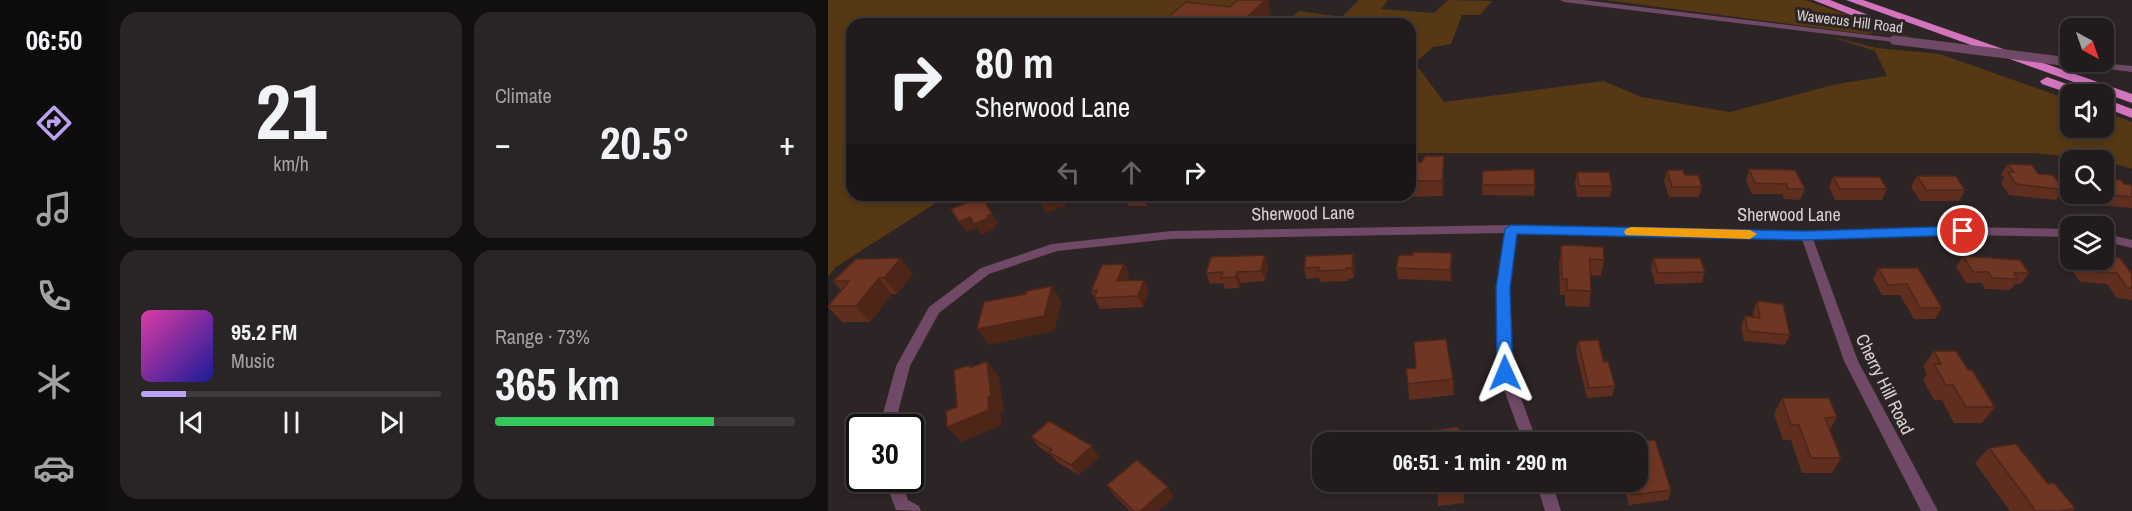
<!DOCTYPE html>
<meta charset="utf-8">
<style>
:root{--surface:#211b1c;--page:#292425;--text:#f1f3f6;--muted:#a2a1a3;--line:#3e393b;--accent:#bca0f2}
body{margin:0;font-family:"Archivo Narrow",sans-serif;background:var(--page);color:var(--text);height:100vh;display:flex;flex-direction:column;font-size:22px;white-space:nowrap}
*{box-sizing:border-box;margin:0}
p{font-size:20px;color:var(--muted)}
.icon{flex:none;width:33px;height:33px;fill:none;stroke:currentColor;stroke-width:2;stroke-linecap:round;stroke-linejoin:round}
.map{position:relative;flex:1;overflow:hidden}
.panel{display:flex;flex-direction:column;gap:12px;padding:12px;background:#120f0f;width:720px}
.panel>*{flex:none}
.banner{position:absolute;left:18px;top:18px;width:570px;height:183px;border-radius:18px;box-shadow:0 3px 9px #0003,0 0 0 2px var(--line);background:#211b1c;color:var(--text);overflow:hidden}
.needle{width:39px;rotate:140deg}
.buttons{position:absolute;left:1232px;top:18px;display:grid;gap:12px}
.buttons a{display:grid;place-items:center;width:54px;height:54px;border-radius:12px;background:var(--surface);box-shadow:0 3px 9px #0003,0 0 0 2px var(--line);font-size:30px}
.speed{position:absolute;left:18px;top:414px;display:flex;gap:12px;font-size:30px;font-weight:700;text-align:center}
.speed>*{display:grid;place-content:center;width:78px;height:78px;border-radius:50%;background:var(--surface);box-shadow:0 3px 9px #0003,0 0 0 2px var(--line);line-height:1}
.speed .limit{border:3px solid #111;border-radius:9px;background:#fff;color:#111}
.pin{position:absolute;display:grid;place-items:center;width:51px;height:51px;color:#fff;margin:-26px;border:3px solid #fff;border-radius:50%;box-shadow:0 2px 6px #0007}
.me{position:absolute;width:66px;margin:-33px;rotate:359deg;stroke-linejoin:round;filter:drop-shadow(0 0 4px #0008)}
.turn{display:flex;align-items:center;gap:21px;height:126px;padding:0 30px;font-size:27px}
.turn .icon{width:78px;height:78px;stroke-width:2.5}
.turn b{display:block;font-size:42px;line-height:51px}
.lanes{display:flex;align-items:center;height:57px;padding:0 30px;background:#0003;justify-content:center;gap:30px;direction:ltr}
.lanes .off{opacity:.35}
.big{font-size:45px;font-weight:800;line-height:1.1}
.panel .card{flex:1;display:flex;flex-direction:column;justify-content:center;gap:9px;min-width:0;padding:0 21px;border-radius:18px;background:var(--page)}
.panel .dial{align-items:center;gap:0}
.dial b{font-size:78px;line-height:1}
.song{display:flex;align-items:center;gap:18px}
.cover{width:72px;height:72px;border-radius:9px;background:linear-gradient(135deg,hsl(320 70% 55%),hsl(240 70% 35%))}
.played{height:6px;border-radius:3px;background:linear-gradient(90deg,var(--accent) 15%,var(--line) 15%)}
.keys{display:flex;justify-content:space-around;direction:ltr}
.heat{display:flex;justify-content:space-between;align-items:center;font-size:33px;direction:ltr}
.charge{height:9px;border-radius:4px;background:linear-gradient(90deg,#34c759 73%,var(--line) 0)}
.panel .tiles{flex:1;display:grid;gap:12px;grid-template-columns:repeat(2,1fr)}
.trip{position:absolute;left:484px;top:432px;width:336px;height:60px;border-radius:18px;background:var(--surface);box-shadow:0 3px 9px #0003,0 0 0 2px var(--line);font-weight:800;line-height:60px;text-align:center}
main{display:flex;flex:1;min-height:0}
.menu{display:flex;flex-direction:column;width:108px;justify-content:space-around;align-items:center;background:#0d0b0b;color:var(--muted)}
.menu .icon{width:42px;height:42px}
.menu .active{color:var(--accent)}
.menu b{font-size:27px;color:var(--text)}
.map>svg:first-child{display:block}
.green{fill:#563914}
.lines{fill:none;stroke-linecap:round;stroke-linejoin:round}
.street{fill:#6f4965;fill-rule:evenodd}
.highway{fill:#d275bc;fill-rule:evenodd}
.street-bridge{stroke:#6f4965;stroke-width:9}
.wall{fill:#5f2e1e}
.shaded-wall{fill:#4d2618}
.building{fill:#6e3623;stroke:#4d2618;stroke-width:1.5}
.route{fill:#1a73e8;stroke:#114b97;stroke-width:1.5}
.slow{fill:#f59e0b}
.labels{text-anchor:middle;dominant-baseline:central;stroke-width:6;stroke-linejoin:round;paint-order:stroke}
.far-street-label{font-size:15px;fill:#d7d1d2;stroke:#2c2425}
.street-label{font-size:18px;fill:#d7d1d2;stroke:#2c2425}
</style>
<main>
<nav class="menu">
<b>06:50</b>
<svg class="icon active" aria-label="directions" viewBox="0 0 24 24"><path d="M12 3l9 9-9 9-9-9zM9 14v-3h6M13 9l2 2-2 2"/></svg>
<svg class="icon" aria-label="music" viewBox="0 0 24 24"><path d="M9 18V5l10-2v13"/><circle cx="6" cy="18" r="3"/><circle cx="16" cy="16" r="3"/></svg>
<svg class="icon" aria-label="phone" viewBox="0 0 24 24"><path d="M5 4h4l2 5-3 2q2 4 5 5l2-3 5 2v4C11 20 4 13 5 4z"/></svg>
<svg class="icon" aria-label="climate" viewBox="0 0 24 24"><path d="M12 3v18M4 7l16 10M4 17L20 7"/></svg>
<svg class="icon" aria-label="car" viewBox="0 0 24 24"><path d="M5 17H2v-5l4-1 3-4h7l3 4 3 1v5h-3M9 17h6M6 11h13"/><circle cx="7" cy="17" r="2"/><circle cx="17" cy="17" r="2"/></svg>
</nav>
<section class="panel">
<div class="tiles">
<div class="card dial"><b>21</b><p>km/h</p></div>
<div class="card"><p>Climate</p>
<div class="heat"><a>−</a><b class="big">20.5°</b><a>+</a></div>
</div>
<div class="card">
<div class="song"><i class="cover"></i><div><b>95.2 FM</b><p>Music</p></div></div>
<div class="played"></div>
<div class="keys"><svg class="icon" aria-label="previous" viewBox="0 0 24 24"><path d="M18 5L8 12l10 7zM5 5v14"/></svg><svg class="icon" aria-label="pause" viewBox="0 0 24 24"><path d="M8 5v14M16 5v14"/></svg><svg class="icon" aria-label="next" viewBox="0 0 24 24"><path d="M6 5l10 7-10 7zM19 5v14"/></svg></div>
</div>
<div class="card"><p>Range · 73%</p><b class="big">365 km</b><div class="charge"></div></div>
</div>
</section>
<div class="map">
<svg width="1304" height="511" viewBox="0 0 1304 511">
<rect width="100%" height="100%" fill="#2c2425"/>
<path class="green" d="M0,0H423L358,24H24V195H120L8,267L0,277Z
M531,0H560L553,9L606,13L620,0L664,1L652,15H634L623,44L605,47L587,63L616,102L776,81L813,97L902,112L1009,84L1059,76L1047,51L1000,36L1049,48L1112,54L1242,100V128H1275V111L1304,122V169L1275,160L1206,153H582V24H456L471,11L514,17Z
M777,0H977L1082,37L1046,33L1038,34Z"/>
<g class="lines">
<path class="street" d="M732,0H755L1066,38L1070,40L1066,42L736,2Z
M1234,58L1242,59V62H1261L1304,66V72L1231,63V59Z
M683,225L978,231L1135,227L1242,229V237L1135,235L985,239L1030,361L1110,511H1093L1016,361L974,239L688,233L681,288L684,373L709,442H695L670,373L669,288L677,233L343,239L229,251L161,274L111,313L82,366L66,428H51L68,366L101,307L153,268L224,244L343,231Z
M1275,233L1304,240V248L1275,241Z
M56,478H72L80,500L91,506L93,511L68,510Z
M708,482H724L733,511H717Z"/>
<path class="highway" d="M985,0H1002L1043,16L1037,20L1033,19Z
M1018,0H1035L1304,94V103Z
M1219,77L1259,91L1261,94H1243L1214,84L1212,81Z
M1275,98L1304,109V118L1275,107Z"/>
<path class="street-bridge" d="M1066,40L1234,61"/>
</g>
<path class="wall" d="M616,156V172L615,196L577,197V195H582V162H594Z
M1180,164L1210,174L1236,190L1228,200L1181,195L1173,183L1176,178L1173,174Z
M921,169L977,189L972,200L956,199L954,194H924L918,180Z
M839,170L857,175L874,187L871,197H841L836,181Z
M655,171L707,185L706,196L654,195Z
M749,172L784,186L782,197H749L747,182Z
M1089,176L1137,190L1131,201H1092L1083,187Z
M1005,177L1059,189L1054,200H1007L1001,187Z
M1275,178L1296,184L1304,185V208L1268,205L1261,194H1275Z
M297,195H352L349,200L320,201L318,206H301Z
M407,195H423L422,200L408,201Z
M505,195H523V197L505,198Z
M733,247L776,260L773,276L762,275L763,291L761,307L737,306V295H732L731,263Z
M624,253V264L623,281L570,279L568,268L585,255Z
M1135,256L1201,273L1193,284H1187L1182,290L1157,289L1153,283H1138L1128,267Z
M825,258L877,272L874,283L827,284L823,269Z
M1245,260H1275L1304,274V300L1289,298L1279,284L1252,282L1241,265Z
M296,264L301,274L299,280L321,290L315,307L272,309L263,291Z
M527,265L526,278L520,279V281L492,282L491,278L478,279L476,268Z
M440,266L437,281L413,283L411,288L397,289L395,283L382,284L378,273Z
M1050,268H1090L1114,308L1107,319H1086L1072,295H1054L1045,279Z
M85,274L69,294H64L42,322H14L0,307V305L13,290L5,281Z
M929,301L962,335L957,345L916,341L913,327L917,316L926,317L925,312Z
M750,341L787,386L784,396L759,398L748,352Z
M1106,351L1140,370L1167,407L1154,423H1126L1114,400H1106L1095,380L1099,374L1095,366Z
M625,379L626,395L581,400L580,384Z
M954,398L1009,417L1002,430L1013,458L1004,473H974L963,440H955L946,414Z
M203,437L271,457L251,475L229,462L223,455L211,447Z
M810,442L843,490L840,500L801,505L794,482H810Z
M1161,448L1220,484L1247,508L1244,511H1182L1147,463Z
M609,482H635L636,503L610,506Z
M279,485L346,497L330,511H302L286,495Z"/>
<path class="shaded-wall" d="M437,0H440L443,16L434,24H412Z
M616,156V172L615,196L614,181Z
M232,195H235L238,206L218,213L212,202Z
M314,195H318L320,201L318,206Z
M347,195H352L349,200Z
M164,214L171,224L166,226L167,229L153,235L149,228L138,232L131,222L142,217L159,216Z
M624,253V264L623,281L622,270Z
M525,254L527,265L526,278L524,268Z
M437,255L440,266L437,281L433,271Z
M73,258L85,274L69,294L56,278Z
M296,264L301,274L294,292L289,281Z
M409,272L413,283L411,288L408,277Z
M51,278L64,294L42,322L28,306Z
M316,280L321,290L315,307L310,296Z
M224,286L234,302L226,331L161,345L149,329Z
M159,361L171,377L176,412L172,413L174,425L133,442L119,427L160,397Z
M264,446L271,457L251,475L243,465Z
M340,487L346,497L330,511H312Z"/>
<path class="building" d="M409,0H437L412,24H332L358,2L402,7Z
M597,156H616L614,181H582V162H594Z
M1180,164L1204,165L1210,174L1225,175L1236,190L1188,184L1180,172H1186Z
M706,169L707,185H654L655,171Z
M921,169L967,170L977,189H960L958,184L927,183Z
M839,170H855L857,175H870L874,187H844Z
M749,172H781L784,186H751Z
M1089,176H1128L1137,190H1098Z
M1005,177H1052L1059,189H1012Z
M1275,178L1293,180L1296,184L1304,185V197L1276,194L1275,192Z
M210,195H232L233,196L212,202Z
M154,197L164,214L159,216L161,218L146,224L142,217L131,222L123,209Z
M735,245L775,247L776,260L762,259L763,291L739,290V279H734L733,247Z
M585,252L624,253L622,270L568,268L571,255H585Z
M525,254L524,268H518V270L490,271L491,267L476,268L478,256Z
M437,255L433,271L409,272L408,277L393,278L395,272L378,273L383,257Z
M1135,256L1192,260L1201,273H1186L1190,279L1164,278L1160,272H1145Z
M1275,256L1292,258L1304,274V288H1299L1289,273L1261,271L1253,260H1275Z
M73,258L56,278H51L28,306H0L21,281H5L28,259Z
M825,258H872L877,272L830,273Z
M296,264L289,281L316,280L310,296L266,298L269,290L263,291L274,265Z
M1050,268H1090L1114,308H1092L1079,284L1060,285Z
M224,286L216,316L149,329L156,302L198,294L199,291Z
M929,301L955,304L962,335L920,331L917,316L932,318Z
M618,339L625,379L580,384L578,369L588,368L586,342Z
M770,340L776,362L780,361L787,386L761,388L750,341Z
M1106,351H1128L1140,370H1144L1167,407H1138L1125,385H1118L1106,364H1113Z
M159,361L163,396L160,397L161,410L119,427L118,411L129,407L126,370L142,365V368Z
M954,398H1001L1009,417L997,418L1013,458H983L971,425H963Z
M221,421L264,446L243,465L221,452L224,450L203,437Z
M630,427L631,442H608L607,430Z
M580,432L581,442H567L566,433Z
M827,440L843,490L804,495L800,482H810V463H812L810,455V442H806Z
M1188,444L1220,484L1226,483L1247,508L1232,511H1208L1161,448Z
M309,460L340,487L312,511H306L279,485Z
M609,482H635L636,489L609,491Z"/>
<path class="route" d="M683,225L978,231L1135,226L1142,231L1135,235L978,240L689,234L682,288L685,373L683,378L677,380L672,378L669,373L668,288L677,229Z"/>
<path class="slow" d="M803,227L922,230L929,234L922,239L798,235L796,232L798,229Z"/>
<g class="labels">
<g class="far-street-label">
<text transform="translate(1022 21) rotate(7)">Wawecus Hill Road</text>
</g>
<g class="street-label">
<text transform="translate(475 213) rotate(-1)">Sherwood Lane</text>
<text x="961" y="214">Sherwood Lane</text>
<text transform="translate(1057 384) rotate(64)">Cherry Hill Road</text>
</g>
</g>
</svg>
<div class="buttons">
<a><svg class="needle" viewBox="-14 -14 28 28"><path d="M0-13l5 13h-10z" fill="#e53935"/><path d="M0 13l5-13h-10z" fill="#a2a1a3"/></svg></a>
<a><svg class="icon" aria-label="sound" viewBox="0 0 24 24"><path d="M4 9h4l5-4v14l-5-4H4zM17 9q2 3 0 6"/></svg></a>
<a><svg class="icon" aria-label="search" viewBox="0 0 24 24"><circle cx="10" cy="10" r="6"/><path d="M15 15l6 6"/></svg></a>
<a><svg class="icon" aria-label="layers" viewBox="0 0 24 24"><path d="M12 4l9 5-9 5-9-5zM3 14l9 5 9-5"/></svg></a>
</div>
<div class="speed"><div class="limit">30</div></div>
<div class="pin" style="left:1135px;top:231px;background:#d93025"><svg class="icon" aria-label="arrive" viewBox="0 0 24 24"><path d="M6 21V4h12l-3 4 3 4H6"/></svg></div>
<svg class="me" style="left:677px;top:373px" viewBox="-20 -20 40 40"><path d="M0-17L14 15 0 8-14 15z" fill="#1a73e8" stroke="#fff" stroke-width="4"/></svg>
<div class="trip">06:51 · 1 min · 290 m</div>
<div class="banner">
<div class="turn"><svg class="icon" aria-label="right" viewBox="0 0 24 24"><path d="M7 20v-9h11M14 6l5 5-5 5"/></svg><div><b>80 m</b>Sherwood Lane</div></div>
<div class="lanes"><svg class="icon off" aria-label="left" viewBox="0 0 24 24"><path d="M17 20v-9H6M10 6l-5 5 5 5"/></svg><svg class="icon off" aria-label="ahead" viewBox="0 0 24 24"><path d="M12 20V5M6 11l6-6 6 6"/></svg><svg class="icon" aria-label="right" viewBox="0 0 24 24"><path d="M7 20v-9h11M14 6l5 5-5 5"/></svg></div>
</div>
</div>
</main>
